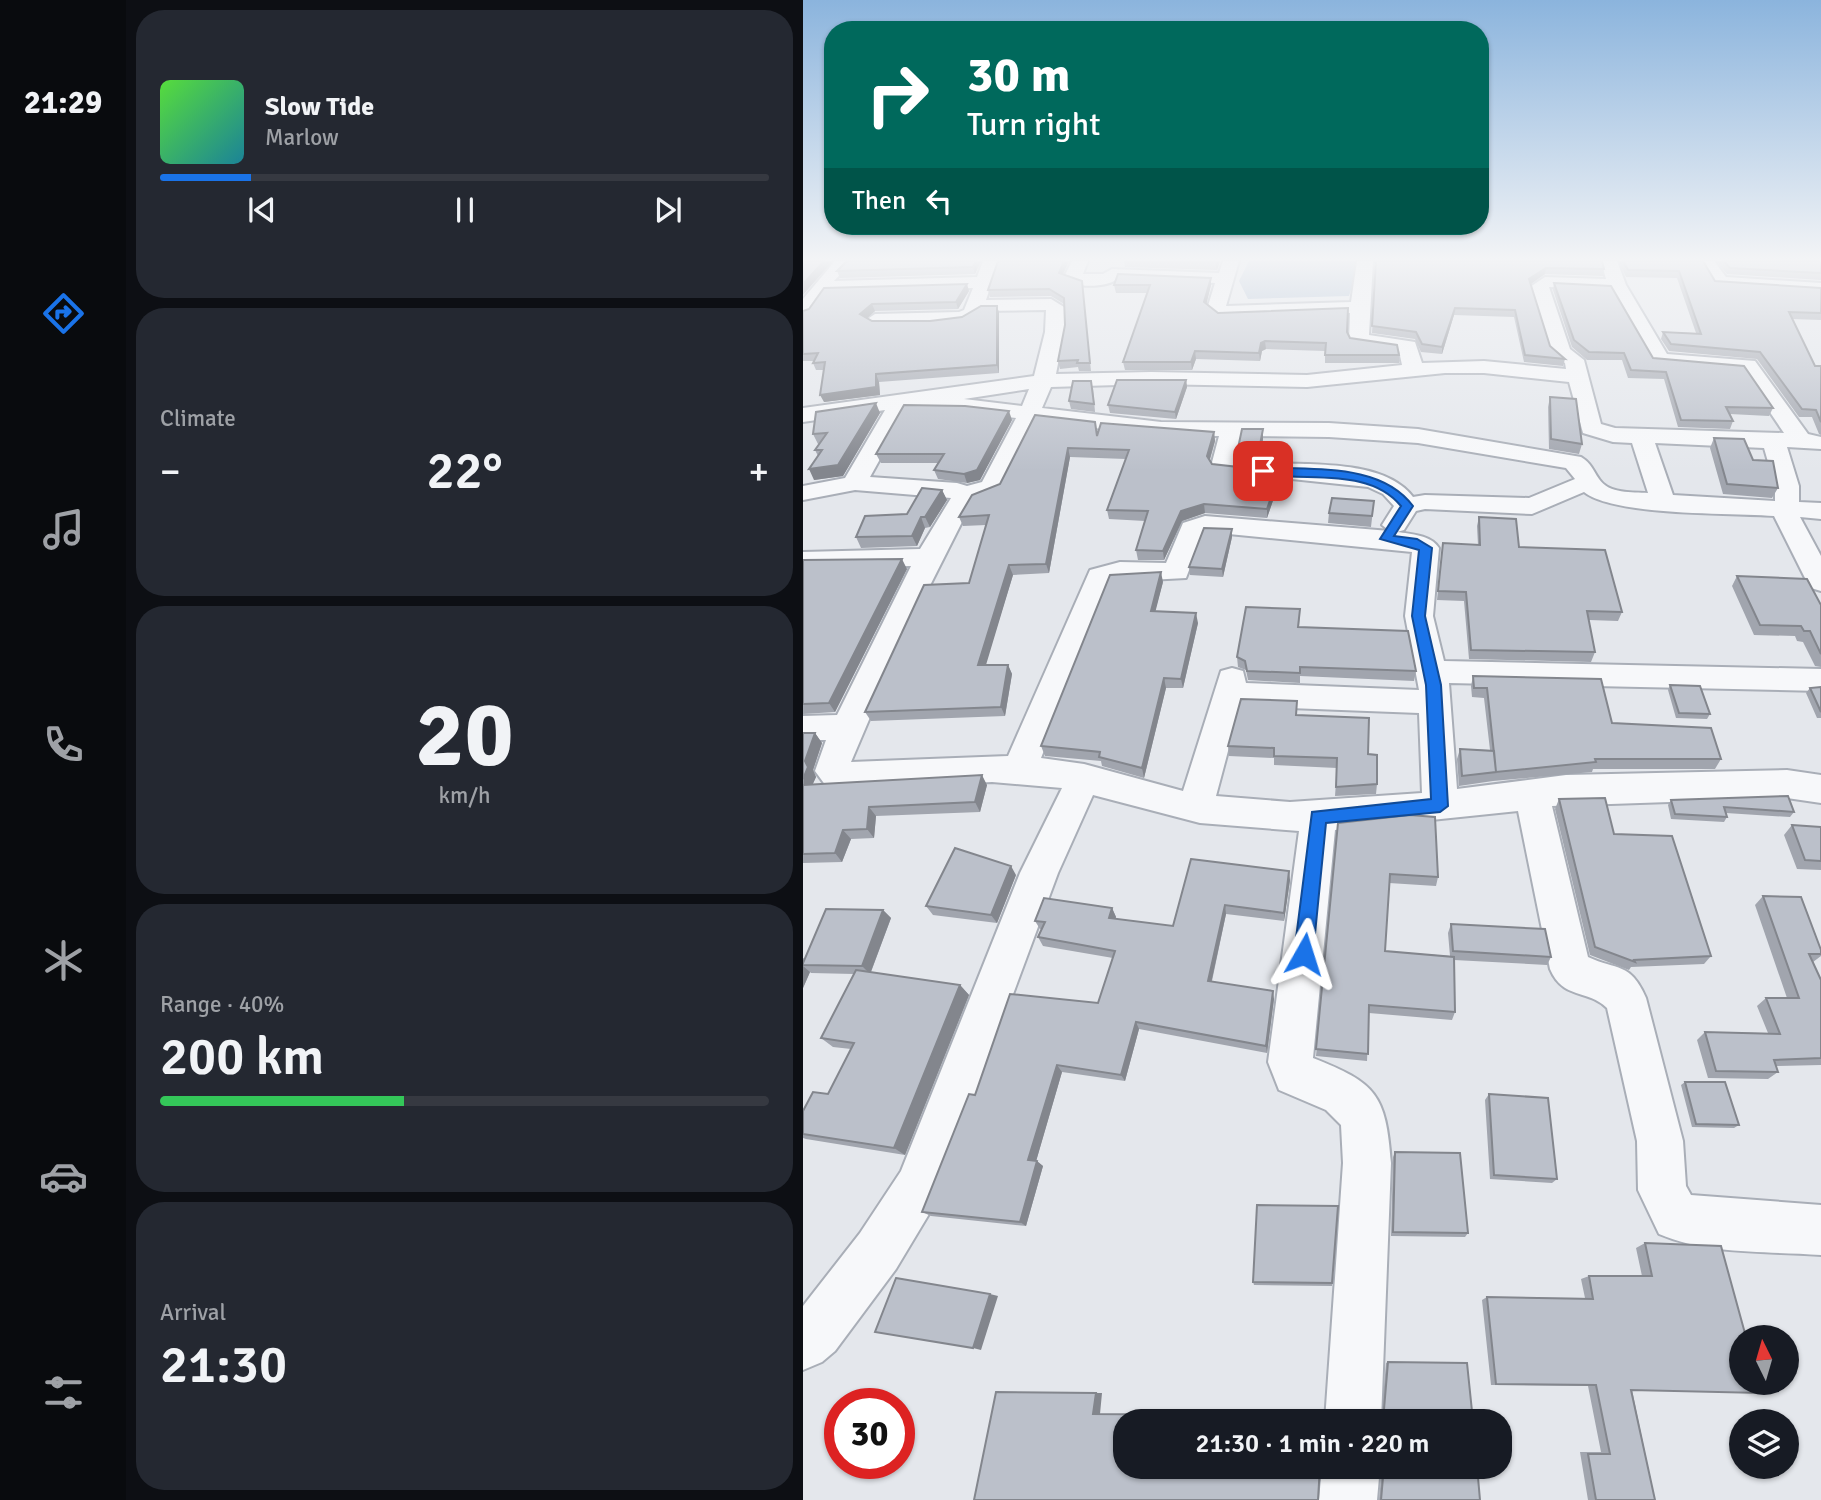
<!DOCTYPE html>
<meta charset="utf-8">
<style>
:root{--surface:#171b24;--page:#242831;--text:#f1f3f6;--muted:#9ea1a6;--line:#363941;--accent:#1a73e8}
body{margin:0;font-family:Signika,sans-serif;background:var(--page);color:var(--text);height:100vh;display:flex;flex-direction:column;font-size:26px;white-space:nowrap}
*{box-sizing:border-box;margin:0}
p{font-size:23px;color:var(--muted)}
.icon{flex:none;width:38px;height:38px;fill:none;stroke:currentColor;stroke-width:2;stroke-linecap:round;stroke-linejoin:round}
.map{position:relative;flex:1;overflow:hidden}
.panel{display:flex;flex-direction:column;gap:10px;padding:10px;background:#0d0f14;width:677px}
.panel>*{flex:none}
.top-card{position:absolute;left:21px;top:21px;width:665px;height:214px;border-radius:28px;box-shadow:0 2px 5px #0004;background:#00695c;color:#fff;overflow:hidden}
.needle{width:46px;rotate:355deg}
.fabs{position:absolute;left:926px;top:1325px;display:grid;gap:14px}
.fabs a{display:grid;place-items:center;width:70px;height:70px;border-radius:50%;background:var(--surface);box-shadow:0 2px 5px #0004;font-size:35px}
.speed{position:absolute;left:21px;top:1388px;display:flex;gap:14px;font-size:35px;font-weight:700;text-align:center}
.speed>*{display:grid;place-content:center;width:91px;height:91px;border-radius:50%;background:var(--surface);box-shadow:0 2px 5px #0004;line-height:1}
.speed .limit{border:10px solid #d22;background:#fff;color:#111}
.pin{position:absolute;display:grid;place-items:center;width:60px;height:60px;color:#fff;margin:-30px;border-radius:14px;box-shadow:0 4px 10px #0006}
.me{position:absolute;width:77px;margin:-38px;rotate:6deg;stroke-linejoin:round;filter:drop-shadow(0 0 5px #0008)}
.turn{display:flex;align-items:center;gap:24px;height:147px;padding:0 28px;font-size:32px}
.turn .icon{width:91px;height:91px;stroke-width:2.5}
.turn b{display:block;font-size:49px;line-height:60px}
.then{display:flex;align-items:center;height:66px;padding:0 28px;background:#0003;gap:14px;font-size:26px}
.big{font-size:52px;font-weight:600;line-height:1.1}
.panel .card{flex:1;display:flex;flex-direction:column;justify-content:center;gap:10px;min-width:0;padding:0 24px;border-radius:28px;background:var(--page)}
.panel .dial{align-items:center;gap:0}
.dial b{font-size:91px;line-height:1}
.song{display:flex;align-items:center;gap:21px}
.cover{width:84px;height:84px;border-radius:10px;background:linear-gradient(135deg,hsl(110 70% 55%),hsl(190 70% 35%))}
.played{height:7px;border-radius:4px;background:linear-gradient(90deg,var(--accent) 15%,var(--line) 15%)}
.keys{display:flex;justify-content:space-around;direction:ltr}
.heat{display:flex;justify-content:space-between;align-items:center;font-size:38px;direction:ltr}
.charge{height:10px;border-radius:5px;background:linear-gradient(90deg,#34c759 40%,var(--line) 0)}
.trip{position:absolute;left:310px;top:1409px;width:399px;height:70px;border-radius:28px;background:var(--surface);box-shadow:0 2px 5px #0004;font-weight:600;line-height:70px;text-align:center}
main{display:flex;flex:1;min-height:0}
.tabs{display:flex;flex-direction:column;width:126px;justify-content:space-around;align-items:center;background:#090b0e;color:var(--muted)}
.tabs .icon{width:49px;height:49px}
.tabs .selected{color:var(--accent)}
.tabs b{font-size:32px;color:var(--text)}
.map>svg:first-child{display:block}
.water{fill:#9fb4cc}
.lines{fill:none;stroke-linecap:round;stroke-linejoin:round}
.minor-casing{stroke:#a9aeb7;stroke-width:4}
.minor{fill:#f7f8fa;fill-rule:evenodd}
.wall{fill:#a1a5ae}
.shaded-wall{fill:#83868d}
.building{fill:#bbc0ca;stroke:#83868d;stroke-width:2}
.route{fill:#1a73e8;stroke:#114b97;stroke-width:2}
</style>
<main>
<nav class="tabs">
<b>21:29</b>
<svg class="icon selected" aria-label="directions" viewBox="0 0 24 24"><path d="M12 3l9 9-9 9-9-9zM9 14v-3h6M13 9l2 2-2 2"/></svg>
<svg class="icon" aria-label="music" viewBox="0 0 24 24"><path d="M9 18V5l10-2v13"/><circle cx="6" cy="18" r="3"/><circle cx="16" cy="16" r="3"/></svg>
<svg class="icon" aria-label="phone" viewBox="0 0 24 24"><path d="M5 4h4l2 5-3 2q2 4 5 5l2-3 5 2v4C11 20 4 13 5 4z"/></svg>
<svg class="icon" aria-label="climate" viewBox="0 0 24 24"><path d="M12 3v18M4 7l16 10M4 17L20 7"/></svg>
<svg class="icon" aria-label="car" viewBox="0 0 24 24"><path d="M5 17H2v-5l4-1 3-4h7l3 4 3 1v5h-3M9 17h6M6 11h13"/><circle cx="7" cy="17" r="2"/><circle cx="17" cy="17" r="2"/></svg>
<svg class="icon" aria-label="filters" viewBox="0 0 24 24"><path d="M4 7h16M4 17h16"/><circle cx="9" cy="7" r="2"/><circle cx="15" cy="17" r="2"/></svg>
</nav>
<section class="panel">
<div class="card">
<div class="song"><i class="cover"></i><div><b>Slow Tide</b><p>Marlow</p></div></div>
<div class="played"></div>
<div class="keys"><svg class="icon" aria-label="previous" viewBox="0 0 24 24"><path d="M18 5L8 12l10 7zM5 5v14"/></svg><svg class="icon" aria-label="pause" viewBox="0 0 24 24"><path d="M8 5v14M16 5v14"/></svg><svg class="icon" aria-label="next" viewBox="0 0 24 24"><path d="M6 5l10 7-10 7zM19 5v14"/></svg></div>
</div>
<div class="card"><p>Climate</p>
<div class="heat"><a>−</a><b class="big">22°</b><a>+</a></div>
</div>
<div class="card dial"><b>20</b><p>km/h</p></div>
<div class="card"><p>Range · 40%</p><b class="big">200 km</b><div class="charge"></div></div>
<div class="card"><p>Arrival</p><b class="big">21:30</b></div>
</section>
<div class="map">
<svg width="1018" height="1500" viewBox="0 0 1018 1500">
<rect width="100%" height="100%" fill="#e4e7ec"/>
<path class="water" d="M446,261H557L546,296L445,299L436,281Z"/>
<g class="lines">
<g class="minor-casing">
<path id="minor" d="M32,261H50L31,281L174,277L180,261H196L183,300L248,299L261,307V332L253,374L348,372L504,375L599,365L596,351L549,344L546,340L547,313L416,318L404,309L412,283L314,279C304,288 270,288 260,279L269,261H285L280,274H300L309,269L416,273L420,261H436L423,306L548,302L554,261H570L566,335L612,342L619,363L681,361L763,369L762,363L748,352L727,287L742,277L803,279L798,261H814L823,285L864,354L952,361L1005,434L1018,437V449L984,447L996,486V502L1018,503V519L997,517L1018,556V591L1008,588L1004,582L971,516C929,513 811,516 781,492L729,514L622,509L613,511L601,530L594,532C608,534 628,535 636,548L630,616L641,661L1018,669V691L646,683L654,789L763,775L984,770L1018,775V803L984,798L749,806L785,957C814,971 827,961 843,998L880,1141L883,1186L888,1195L1018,1205V1255C965,1251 905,1255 856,1234L835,1190L834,1141L804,1008C785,989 760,1000 747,969L715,811L532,830L510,1058C573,1083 583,1094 588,1163L578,1421H522L540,1163L538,1125L523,1110L476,1090L465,1062L496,831L397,823L290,795L255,873L132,1204L93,1269L32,1351L19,1362L0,1370V1306L57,1233L98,1171L217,873L259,788L189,782L35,790L23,786L12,771L23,740H0V716L34,715L108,566L0,568V552L117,549L148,498L52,490L0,500V486L42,478L82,410L0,422V408L231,376L242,332L243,310L179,311C167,331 95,325 72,326L63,320L72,314L156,312L161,310L170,288L23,292L7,315L0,317V299ZM746,287L808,290L850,364L939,371L981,433L812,428L798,424L781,360L767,349ZM642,373H681L766,382L780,433L810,442L829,443L845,493C829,492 806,494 796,479C789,469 789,464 778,457L615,429L526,423L358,422L239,408L248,387L348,384L504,387ZM226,389L219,406L161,399ZM111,406L213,418L179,482L164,486L154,483L67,477L106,407ZM233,421L358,436H416L408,466L412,471L565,487L580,494L591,506L579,525L587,531L402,516L380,523L363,563L317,562L287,570L205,756L48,762L102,635L162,516L171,502L198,492ZM438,436L526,437L615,443L763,468L772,479L726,498L622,495L610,497C577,453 483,468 433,461ZM852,443L961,448L972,486V501L870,495ZM405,532L609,552L602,616L616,690L443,683L440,671L429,668L418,671L380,791L281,764L238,758L308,582L383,578L400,534ZM437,706L616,713L619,793L487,802L413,796Z
M894,261H911L923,277L1018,283V293L912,286Z
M519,1466H577L574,1500H516Z"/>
</g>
<use href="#minor" class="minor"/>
</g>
<path class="wall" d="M44,261H178L172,274L37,278L34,271Z
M266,261L260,274L279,281L288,371H276L275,367L257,369L255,361L262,325L261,304L248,296L187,297L185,290Z
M321,261H417L414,270L322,267Z
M573,261L801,269L800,276L742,274L727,284L747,346L762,359L760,366L721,362L711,317L651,315L639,354L618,352L612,339L569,333Z
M815,261H900L912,281L1018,288V320L989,319L1012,366H1018V435L1016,434L1009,417H996L954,359L866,351L858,339L860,332L893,333L874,278L823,277Z
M913,261H1018V280L924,274Z
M751,283L850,358L970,408L966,416L927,414L930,421L927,429L875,427L861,379L825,378L819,360H784L769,347L750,290Z
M311,285H408L403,304L415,313L544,332L547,338L596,355V363H522V351L463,349L459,351L457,361L393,359L389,370H322L320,362L345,293H313Z
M166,291L155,309L72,311L64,318L69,321H127L159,317L194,306L196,313V373L76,382L77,395L21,402V370H13L10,363L11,361H0V311Z
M383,380L384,387L373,419L307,413L305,405Z
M290,388L292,412L268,409L266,401Z
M747,397L779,444L776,454L746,449L745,407Z
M77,413L40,476L11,480L15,456L12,450L17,444H15L10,434Z
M209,420L177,480L164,483L135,479L131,470L135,463H78L73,454Z
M460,429V439L457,460L436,459L435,448Z
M411,432L412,441L407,460L409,464L453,469L454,476L475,477V486L464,518L402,513L379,521L361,560H335L333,550L342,521L306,519L304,510L323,459L267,457L246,573L210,575L182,665H205L209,674L202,716L68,721L62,712L166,583L183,525L160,526L156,517L197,484L294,433Z
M911,438L950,460L975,488L969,498L920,494L907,448Z
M139,490L144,500L127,527L122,528L114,546L58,548L53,537L104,514Z
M571,501L568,527L525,523L526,513Z
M676,517L716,547L819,612L815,621L786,620L792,652L788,662L666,659L661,601L634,600L640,543L675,545L674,526Z
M429,537L420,577L387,575L386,567Z
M0,560L104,569L32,712L0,714Z
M934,576L1018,605V667L1012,666L1000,642L994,641L992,636L951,635L929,586Z
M360,582L352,611L395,623L380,688H363L341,778L299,766L298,761L242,756L238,746Z
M497,609L496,627L613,671L611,681L497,676V683L445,680L443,670L435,667L434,657Z
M670,676L809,723L918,759L912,769H790L789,772L690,781L656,786L654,759L657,749L687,750L681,698L669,697L668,686Z
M867,685L907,714L904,719L873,718L865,690Z
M1018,687V718H1014L1003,693L1007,688Z
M494,715L565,754L574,784L573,794L532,796L534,768L471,765V758L426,756L425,746Z
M0,733H12L19,743L10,770L13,777L9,785H184L177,812L73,816L71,838L48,839L39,862L0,863Z
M756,799L811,834L908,956L901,964L828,967L826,970L787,955L752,809Z
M868,800L991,812L987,817L923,813L924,817L921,822L868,819L865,805Z
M535,823L635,877L633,886L586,883L582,951L647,956L645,933L648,924L748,957L744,965L651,960L652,1012L649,1020L566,1013L564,1061L513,1056Z
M989,825L1018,827V870L994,869L981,835Z
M213,875L194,923L130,915L123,906Z
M487,880L481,921L423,914L409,981L471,999L464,1053L336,1029L322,1081L259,1072L233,1161L240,1166L223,1226L128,1216L119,1212L172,1095L295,1003L310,958L240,946L235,937L239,930L237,929L232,921L309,908L313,917L312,919L370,926Z
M960,896L1018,950V956L1010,962L1018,980V1065L973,1066L975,1072L965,1079L905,1078L894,1040L902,1032L965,1033L954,1006L963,998H984L952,905Z
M80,910L88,918L68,972L157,985L166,995L102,1155L3,1139L0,1138V1111L25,1094L48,1049L30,1047L18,1038L51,974L8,973L7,972L0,988V958L2,959Z
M882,1082L936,1125L931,1128L889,1127L878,1085Z
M686,1094L754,1179L749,1183L687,1179L682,1100Z
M592,1152L665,1233L662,1237L588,1236L590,1157Z
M535,1206L529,1286L451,1285L450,1282Z
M842,1243L918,1246L829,1390L852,1500H785L777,1452H798L785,1386L688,1385L679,1300L684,1297L782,1298L778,1279L786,1276H839L833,1248Z
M585,1362L670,1421H578L583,1363Z
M579,1466H674L677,1500H576Z"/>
<path class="shaded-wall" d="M21,261H30L0,295V284Z
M173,261H178L172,274L170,267Z
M261,261H266L257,280L256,273Z
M414,261H417L414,270L413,262Z
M743,268L742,274L725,286L726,279Z
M408,278V285L402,310L401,302Z
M164,284L166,291L155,309L153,302Z
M69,304L72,311L61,321L57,314Z
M194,306L196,313V373L194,365Z
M652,308L651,315L639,354V347Z
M462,341L463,349L459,351L457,361L456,353L458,343Z
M392,351L393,359L389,370L388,362Z
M73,374L76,382L77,395L21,402L17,395Z
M383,380L384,387L373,419L372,412Z
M73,403L77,413L40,476L11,480L6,469Z
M206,411L209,420L177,480L164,483L161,474Z
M460,429V439L457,460L456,450Z
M411,432L412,441L405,465L404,456Z
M265,448L267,457L246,573L243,564Z
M475,477V486L464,518V509Z
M139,490L144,500L127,527L122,517Z
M401,504L402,513L379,521L361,560L360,551L378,511Z
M118,517L122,528L114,546L109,536Z
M429,529V537L420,577L419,569Z
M99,559L104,569L32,712L26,703Z
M206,565L210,575L180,675L175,665Z
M358,572L360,582L350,621L348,611Z
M393,613L395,623L380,688L378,679Z
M205,665L209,674L202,716L198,707Z
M361,678L363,688L341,778L339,768Z
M12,733L19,743L10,770L13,777L5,795L0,789L2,761Z
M179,775L184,785L177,812L172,802Z
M66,807L73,816L71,838L64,829Z
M40,830L48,839L39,862L32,853Z
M208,866L213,875L194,923L188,915Z
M486,871L487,880L481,921V913Z
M422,905L423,914L407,988L405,981Z
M309,908L313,917L309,927L306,918Z
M80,910L88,918L67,974L59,966Z
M0,966L7,972L0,988Z
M157,985L166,995L102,1155L91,1148Z
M470,991L471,999L464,1053L463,1046Z
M333,1022L336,1029L322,1081L318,1075Z
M254,1065L259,1072L232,1165L225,1160Z
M234,1161L240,1166L223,1226L217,1222Z
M187,1294L195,1296L178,1350L170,1348Z
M293,1393H299L297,1414H290Z"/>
<path class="building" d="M0,261H21L0,284Z
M44,261H173L170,267L34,271Z
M195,261H261L256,273L279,281L287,363H274L275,360L255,361L262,325L261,298L246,289L185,290Z
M573,261H799L801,269L743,268L726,279L747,346L762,359L722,355L712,310L652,308L639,347L619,344L613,332L569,326Z
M820,261H900L912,281L1018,288V313L986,312L1012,366H1018V422L1013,410L999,409L957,352L868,344L860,332L898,334L876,271L825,270Z
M921,261H1018V273L927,268Z
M315,274L408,278L401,302L415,313L545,308L544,332L547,338L594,345L596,355H522L523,343L462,341L458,343L456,353L392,351L388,362H320L347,285H311Z
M751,283L808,286L850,358L941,366L970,408L923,407L930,421L878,420L863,372L828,370L821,353L786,352L771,340Z
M164,284L153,302L69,304L57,314L69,321H127L159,317L178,306H194V365L73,374V387L17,395L22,362L10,363L15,353L0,354V311L6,309L21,288Z
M314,380H383L372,412L305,405Z
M270,381H288L291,404L266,401Z
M747,397L773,399L779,444L748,439Z
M73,403L35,465L6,469L19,450H12L24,433L10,434L13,412Z
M101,405L162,406L206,411L174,470L161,474L131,470L141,454H73Z
M232,415L292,422L294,436L298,423L411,432L404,456L409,464L453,469L452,476L475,477L464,509L401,504L378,511L360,551L333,550L345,511L304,510L326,450L265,448L243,564L206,565L175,665H205L198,707L62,712L121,585L166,583L186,515L156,517L169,495L197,484Z
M439,429H460L456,450L435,448Z
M911,438L941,439L950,460L970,461L975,488L924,484Z
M119,488L139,490L122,517H118L109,536L53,537L62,516L104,514Z
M529,498L571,501L569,516L526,513Z
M676,517L713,519L716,547L802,550L819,612L784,611L792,652L668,650L663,592L635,591L640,543L677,545Z
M401,528L429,529L419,569L386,567Z
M99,559L26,703L0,704V560Z
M358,572L348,611L393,613L378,679L361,678L339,768L296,757L297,752L238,746L307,575Z
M934,576L1004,579L1018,605V654L1007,631H1001L998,626L957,625Z
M443,607L497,609L495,627L605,631L613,671L497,667V673L444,671L442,661L434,657Z
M670,676L798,679L809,723L908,728L918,759H792L793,762L693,772L684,688H671Z
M867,685L897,686L907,714L876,713Z
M1018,687V712L1007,688Z
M438,699L494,701L493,715L566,718L565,754L574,755V784L533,787L534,758L471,756V748L425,746Z
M0,733H12L2,761L5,767L0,779Z
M657,749L691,751L693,772L659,776Z
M179,775L172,802L66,807L64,829L40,830L32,853L0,854V785Z
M985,796L991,812L921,807L924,817L872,814L868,800Z
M802,798L811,834L869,836L908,956L831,960L832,962L792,947L756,799Z
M607,815L632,817L635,877L587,874L582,951L651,957L652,1012L566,1005L565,1054L513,1049L535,823Z
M989,825L1018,827V861L1002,860Z
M152,848L208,866L188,915L123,906Z
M388,859L486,871L481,913L422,905L405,981L470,991L463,1046L333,1022L318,1075L254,1065L225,1160L234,1161L217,1222L119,1212L166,1094L172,1095L207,994L295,1003L312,951L235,937L242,922L232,921L241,898L309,908L306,918L370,926Z
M960,896L998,897L1018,950V954H1006L1018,980V1058L971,1060L975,1072L913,1071L902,1032L977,1034L963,998H996Z
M23,909L80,910L59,966L0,965V963Z
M648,924L742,929L748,957L650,951Z
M53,970L157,985L91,1148L0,1134V1111L10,1092L25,1094L51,1043L18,1038Z
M882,1082H922L936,1125L893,1124Z
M686,1094L745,1098L754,1179L691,1175Z
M592,1152L657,1153L665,1233L590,1232Z
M454,1205L535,1206L529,1283L450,1282Z
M842,1243L918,1246L943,1337H938V1382H955L958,1393L828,1390L852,1500H793L785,1454H807L793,1385L693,1384L684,1297L790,1299L786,1276H849Z
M93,1278L187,1294L170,1348L72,1332Z
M585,1362L664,1363L670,1421H580Z
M193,1392L293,1393L290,1414L408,1415V1420L446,1421H322V1466H517L515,1500H171Z
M581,1466H674L677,1500H578Z"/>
<linearGradient id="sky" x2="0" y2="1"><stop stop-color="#8bb4dd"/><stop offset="0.55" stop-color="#f3f4f6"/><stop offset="1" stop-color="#f3f4f6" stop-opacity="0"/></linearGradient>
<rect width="1018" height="471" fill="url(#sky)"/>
<path class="route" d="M460,467C510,471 577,462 610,506L591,536L614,539L629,548L622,616L638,685L645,806L637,812L523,823L510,954L507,960L501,963L494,960L491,954L509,812L628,799L623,685L609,616L616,550L577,539L598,506C565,466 503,483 456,473V468Z"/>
</svg>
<div class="fabs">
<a><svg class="needle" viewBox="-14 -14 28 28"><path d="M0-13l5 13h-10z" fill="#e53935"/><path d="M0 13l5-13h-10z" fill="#9ea1a6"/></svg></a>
<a><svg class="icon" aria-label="layers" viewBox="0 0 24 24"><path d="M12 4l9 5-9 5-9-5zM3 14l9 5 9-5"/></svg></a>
</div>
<div class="speed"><div class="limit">30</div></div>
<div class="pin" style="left:460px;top:471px;background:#d93025"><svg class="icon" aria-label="arrive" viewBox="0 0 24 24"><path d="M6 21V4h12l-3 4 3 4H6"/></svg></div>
<svg class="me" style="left:501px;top:954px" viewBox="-20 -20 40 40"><path d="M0-17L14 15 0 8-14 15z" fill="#1a73e8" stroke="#fff" stroke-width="4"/></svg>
<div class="trip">21:30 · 1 min · 220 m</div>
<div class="top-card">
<div class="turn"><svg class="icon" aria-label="right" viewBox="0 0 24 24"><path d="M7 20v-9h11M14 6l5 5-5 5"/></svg><div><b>30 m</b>Turn right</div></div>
<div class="then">Then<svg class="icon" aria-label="left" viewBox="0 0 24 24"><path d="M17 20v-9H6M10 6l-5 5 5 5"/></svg></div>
</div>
</div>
</main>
